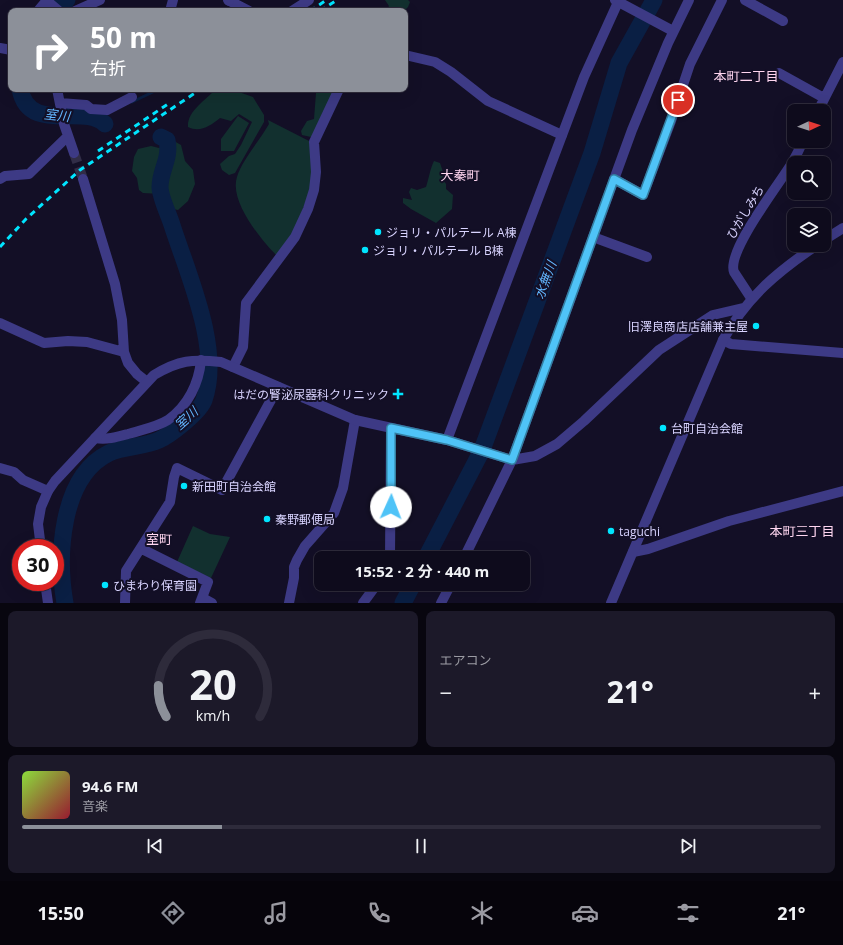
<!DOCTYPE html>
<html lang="ja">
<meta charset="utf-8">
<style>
:root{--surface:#0e0b1c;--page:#1c1929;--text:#f1f3f6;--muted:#9b9ba3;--line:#2e2b3b;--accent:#8c9099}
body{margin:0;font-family:"Open Sans","Noto Sans JP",sans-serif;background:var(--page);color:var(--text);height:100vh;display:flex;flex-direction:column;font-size:15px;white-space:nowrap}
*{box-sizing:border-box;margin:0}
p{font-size:13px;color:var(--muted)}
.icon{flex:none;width:22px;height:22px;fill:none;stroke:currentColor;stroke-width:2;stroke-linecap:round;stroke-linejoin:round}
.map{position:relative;height:603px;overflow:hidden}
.sheet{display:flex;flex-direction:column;gap:8px;padding:8px;background:#08060f;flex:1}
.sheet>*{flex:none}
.guide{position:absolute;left:8px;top:8px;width:400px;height:84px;border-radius:8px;box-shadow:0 4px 16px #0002,0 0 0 1px var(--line);background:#8c9099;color:#fff;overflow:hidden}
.needle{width:26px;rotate:86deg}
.buttons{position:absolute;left:787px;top:104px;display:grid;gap:8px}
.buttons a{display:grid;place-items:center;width:44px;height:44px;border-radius:8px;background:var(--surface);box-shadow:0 4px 16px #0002,0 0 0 1px var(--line);font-size:20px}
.speed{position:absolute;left:12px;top:539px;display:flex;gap:8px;font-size:20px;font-weight:700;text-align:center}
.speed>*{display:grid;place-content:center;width:52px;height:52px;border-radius:50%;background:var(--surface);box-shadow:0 4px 16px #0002,0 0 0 1px var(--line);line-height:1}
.speed .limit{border:6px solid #d22;background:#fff;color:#111}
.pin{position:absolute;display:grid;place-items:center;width:34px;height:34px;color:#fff;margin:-17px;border:2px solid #fff;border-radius:50%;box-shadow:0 1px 4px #0007}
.me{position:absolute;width:44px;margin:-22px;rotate:2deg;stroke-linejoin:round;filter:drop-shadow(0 0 3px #0008)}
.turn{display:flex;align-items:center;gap:14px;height:84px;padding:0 16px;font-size:18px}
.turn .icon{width:52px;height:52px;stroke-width:2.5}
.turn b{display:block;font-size:28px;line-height:34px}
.big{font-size:30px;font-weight:700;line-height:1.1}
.sheet .widget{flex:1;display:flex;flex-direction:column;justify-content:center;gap:6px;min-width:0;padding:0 14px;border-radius:8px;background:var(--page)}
.sheet .dial{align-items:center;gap:0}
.dial svg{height:104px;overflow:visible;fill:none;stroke:var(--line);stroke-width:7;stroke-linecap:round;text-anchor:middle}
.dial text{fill:var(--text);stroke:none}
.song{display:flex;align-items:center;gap:12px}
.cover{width:48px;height:48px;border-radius:6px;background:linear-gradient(135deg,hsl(90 70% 55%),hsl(350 70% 35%))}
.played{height:4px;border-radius:2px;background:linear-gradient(90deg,var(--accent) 25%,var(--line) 25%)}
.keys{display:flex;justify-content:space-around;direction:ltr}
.heat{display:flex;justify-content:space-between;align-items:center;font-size:22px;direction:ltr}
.sheet .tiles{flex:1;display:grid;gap:8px;grid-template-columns:1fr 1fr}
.widget:last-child{grid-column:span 2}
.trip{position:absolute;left:314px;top:551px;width:216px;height:40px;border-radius:8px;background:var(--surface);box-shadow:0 4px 16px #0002,0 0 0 1px var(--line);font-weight:700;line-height:40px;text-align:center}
.menu{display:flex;height:64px;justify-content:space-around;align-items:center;background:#06040b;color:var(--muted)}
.menu .icon{width:28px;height:28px}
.menu .selected{color:var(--accent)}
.menu b{font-size:18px;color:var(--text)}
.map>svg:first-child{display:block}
.green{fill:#12302f}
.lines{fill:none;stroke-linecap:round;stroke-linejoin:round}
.stream{stroke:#0a1f44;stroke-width:3}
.river{stroke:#0a1f44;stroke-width:17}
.minor-tunnel{stroke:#312d47;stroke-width:10;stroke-dasharray:10 5;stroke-linecap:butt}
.minor{stroke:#3d3a85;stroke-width:10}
.tertiary{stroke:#3d3a85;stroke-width:10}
.rail{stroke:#00e5ff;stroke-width:3;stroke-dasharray:6 5;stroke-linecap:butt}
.route-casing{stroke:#337fa1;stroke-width:10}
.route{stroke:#4fc3f7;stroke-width:7}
.poi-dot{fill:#00e5ff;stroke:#130f26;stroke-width:1.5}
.labels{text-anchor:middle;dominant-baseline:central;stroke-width:4;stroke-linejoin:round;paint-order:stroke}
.street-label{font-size:12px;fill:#d9d4ff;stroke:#130f26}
.poi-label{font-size:12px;fill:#d9d4ff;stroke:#130f26;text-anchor:start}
.neighbourhood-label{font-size:13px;fill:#ffd6f0;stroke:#130f26}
.water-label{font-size:13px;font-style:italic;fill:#62b6ff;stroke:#130f26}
</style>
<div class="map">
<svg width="843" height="603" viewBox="0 0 843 603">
<rect width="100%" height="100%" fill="#130f26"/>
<path class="green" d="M385,0H408L410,2L408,7L404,11H386L389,6Z
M216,89H236V91L253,97L264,115V122L235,173L229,175L222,170L220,164L229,156L235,154L241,145L252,122L239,114L231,121L220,118C210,126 200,133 188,127C187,111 206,100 216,89Z
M313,89H336L316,134L311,137L302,135L301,131L307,121L314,119L316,93Z
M238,116L249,123L234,151H221V139Z
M268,120L311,142L312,185L294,233L277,256C261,240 229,201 237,177C242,160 260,140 269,124Z
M174,141L181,145L185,161L193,170L195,184L188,201L178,210L168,208L162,194L143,193L139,190L137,178L132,171L134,157L138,149L151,146L159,148Z
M434,161L440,163L444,175L443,180L446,184V189L453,195L452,209L436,223L411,209L403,203V198L412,200L409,192L411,188L417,190L426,187C429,178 430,169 434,161Z
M193,526L210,534L230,537L211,578L177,562Z"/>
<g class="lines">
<path class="stream" d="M132,102L155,91
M99,118L109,113"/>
<path class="river" d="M55,11L67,0
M20,89C29,135 83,103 105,124
M426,558L482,450L592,153L619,63L654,0
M65,603C57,557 60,477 109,453C124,446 144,447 159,440C170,435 200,412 204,400C222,349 188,275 172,225C169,215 160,197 160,187C160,170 171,159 167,140L161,137
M403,603L413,584"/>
<path class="minor-tunnel" d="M74,153L83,179"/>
<path class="minor" d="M46,0L59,11
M228,0L249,11
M745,0L783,21
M38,11L47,0
M75,11L100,0
M170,11L173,0
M292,11L309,0
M0,48L11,50
M405,55L435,62L451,72L488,101L562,135
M779,73L824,98
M57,89L64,124L74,153
M60,103L86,105L91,109L107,110L132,97
M818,111L843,62
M0,179L5,176L29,174L68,136
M83,179L115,284L122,320L124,352L128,363L137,374L147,382
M614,179L643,195L671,121L690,64L722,0
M593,237L647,257
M751,298L734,272C726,252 780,183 792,163C796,156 800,148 803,141
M0,323L44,343L68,341L87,342L124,352
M723,340L731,344L843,353
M233,367L243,347L246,303L295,237L308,209L314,190L316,172L314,142L339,89
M95,438C107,440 117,437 128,434C141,430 157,427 168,420C188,406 199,383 201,360
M0,468L14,472L23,480L48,491
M142,549L208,582L200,603
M633,552L648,549L729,521L843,491
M390,558L391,428
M203,598L212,603
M125,603L126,571L170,502L174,477L177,468L222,490L278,387
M289,603L294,578V567L297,560L305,546L334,513L343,488L355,420
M363,603L377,584"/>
<path class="tertiary" d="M615,0L673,31
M229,1V0
M824,240L843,228
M447,440L584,77L619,0
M41,548L38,524L41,507L48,491L55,481L154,375C179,360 192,359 221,362L355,420L447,440L512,460L535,456L557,444L584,421L659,350L713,315L743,308
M464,558L512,460L632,130L668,43L689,0
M45,582L48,603
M441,603L451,584
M611,603L723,340C747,297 777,272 817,245"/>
<path class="rail" d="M310,11L325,1
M320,11L337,0
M98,151L171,102
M0,247L26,219L80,170L201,89"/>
</g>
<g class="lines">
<g class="route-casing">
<path id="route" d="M391,507V428L447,440L512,460L614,179L643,195L678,100"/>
</g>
<use href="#route" class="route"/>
</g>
<g class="poi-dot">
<circle cx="378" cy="232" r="4"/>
<circle cx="365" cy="250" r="4"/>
<circle cx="756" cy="326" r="4"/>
<path d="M396 388h4v4h4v4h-4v4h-4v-4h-4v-4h4z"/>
<circle cx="663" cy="428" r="4"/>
<circle cx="184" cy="486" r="4"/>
<circle cx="267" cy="519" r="4"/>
<circle cx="611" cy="531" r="4"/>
<circle cx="105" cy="585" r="4"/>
</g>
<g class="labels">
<g class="street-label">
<text transform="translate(745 212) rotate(-59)">ひがしみち</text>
</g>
<g class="poi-label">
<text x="386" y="232">ジョリ・パルテール A棟</text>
<text x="373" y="250">ジョリ・パルテール B棟</text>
<text x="748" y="326" text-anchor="end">旧澤良商店店舗兼主屋</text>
<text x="389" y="394" text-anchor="end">はだの腎泌尿器科クリニック</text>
<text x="671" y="428">台町自治会館</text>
<text x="192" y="486">新田町自治会館</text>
<text x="275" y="519">秦野郵便局</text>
<text x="619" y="531">taguchi</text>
<text x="113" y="585">ひまわり保育園</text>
</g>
<g class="neighbourhood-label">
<text x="746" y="76">本町二丁目</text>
<text x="460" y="175">大秦町</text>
<text x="802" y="531">本町三丁目</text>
<text x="159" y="539">室町</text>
</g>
<g class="water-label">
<text transform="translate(57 115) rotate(6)">室川</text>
<text transform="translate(545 280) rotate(-70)">水無川</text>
<text transform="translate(186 418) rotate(-42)">室川</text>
</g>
</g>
</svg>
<div class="buttons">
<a><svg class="needle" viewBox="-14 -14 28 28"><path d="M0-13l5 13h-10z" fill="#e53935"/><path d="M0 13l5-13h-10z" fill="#9b9ba3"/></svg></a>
<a><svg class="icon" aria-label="search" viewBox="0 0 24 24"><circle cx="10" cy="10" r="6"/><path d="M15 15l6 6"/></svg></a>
<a><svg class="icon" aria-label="layers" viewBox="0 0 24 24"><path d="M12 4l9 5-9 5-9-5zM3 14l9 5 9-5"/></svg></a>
</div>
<div class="speed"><div class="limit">30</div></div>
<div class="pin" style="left:678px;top:100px;background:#d93025"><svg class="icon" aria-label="arrive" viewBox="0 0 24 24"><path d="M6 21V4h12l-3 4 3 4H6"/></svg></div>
<svg class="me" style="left:391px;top:507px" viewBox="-20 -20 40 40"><circle r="19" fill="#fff"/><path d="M0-13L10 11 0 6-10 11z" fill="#4fc3f7"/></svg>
<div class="trip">15:52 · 2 分 · 440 m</div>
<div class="guide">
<div class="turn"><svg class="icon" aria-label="right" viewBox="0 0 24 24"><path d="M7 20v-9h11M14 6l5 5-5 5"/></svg><div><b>50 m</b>右折</div></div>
</div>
</div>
<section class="sheet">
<div class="tiles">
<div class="widget dial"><svg viewBox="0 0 100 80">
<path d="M14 69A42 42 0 1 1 86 69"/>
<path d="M14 69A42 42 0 0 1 8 45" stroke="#8c9099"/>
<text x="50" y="56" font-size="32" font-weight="700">20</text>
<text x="50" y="72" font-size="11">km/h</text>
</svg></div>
<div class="widget"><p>エアコン</p>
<div class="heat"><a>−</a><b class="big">21°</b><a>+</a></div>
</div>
<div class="widget">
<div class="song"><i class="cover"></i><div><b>94.6 FM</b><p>音楽</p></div></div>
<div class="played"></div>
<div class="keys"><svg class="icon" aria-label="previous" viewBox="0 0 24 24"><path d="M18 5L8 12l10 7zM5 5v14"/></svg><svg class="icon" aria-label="pause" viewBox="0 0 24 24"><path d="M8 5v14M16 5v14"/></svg><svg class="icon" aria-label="next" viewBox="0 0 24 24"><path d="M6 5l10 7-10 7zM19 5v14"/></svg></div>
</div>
</div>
</section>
<nav class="menu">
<b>15:50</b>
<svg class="icon selected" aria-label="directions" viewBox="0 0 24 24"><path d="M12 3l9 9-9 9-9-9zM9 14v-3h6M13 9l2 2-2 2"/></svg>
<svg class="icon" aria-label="music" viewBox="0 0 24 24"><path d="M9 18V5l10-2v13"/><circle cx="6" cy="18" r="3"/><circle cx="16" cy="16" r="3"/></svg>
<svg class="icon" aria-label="phone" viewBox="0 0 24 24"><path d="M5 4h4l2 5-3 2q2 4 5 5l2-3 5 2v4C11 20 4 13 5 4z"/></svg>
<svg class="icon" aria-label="climate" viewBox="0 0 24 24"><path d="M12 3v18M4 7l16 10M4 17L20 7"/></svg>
<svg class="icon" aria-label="car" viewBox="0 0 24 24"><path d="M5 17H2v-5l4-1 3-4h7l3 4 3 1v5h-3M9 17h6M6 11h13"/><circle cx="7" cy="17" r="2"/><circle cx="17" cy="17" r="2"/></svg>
<svg class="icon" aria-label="filters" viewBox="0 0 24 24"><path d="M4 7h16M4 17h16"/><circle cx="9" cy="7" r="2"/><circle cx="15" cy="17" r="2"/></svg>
<b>21°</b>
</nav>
